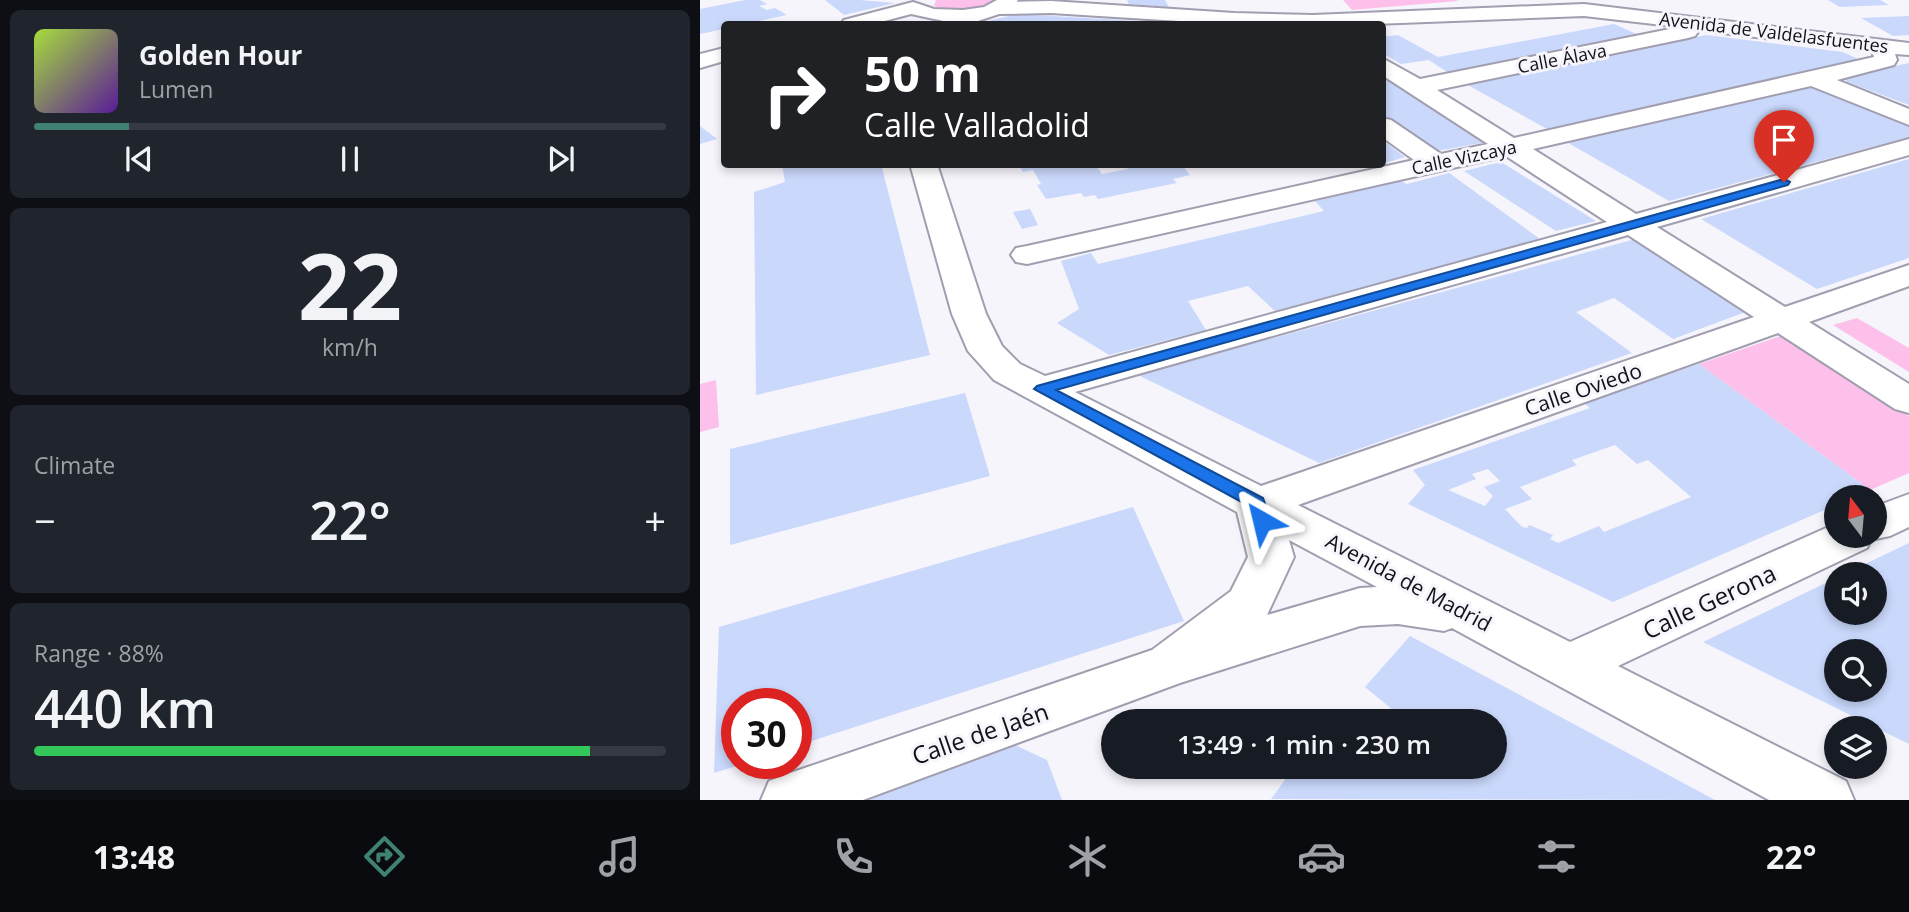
<!DOCTYPE html>
<meta charset="utf-8">
<style>
:root{--surface:#171b24;--page:#20242c;--text:#f1f3f6;--muted:#9ea1a6;--line:#363941;--accent:#3f8172}
body{margin:0;font-family:"Open Sans",sans-serif;background:var(--page);color:var(--text);height:100vh;display:flex;flex-direction:column;font-size:26px;white-space:nowrap}
*{box-sizing:border-box;margin:0}
p{font-size:23px;color:var(--muted)}
.icon{flex:none;width:38px;height:38px;fill:none;stroke:currentColor;stroke-width:2;stroke-linecap:round;stroke-linejoin:round}
.map{position:relative;flex:1;overflow:hidden}
.side{display:flex;flex-direction:column;gap:10px;padding:10px;background:#0d0f14;width:700px}
.side>*{flex:none}
.guide{position:absolute;left:21px;top:21px;width:665px;height:147px;border-radius:7px;box-shadow:0 4px 10px #0003;background:#202124;color:#fff;overflow:hidden}
.needle{width:46px;rotate:344deg}
.controls{position:absolute;left:1124px;top:485px;display:grid;gap:14px}
.controls a{display:grid;place-items:center;width:63px;height:63px;border-radius:50%;background:var(--surface);box-shadow:0 4px 10px #0003;font-size:35px}
.speed{position:absolute;left:21px;top:688px;display:flex;gap:14px;font-size:35px;font-weight:700;text-align:center}
.speed>*{display:grid;place-content:center;width:91px;height:91px;border-radius:50%;background:var(--surface);box-shadow:0 4px 10px #0003;line-height:1}
.speed .limit{border:10px solid #d22;background:#fff;color:#111}
.pin{position:absolute;display:grid;place-items:center;width:60px;height:60px;color:#fff;margin:-72px -30px;border-radius:50% 50% 50% 0;rotate:-45deg;box-shadow:0 0 7px #0007}
.pin .icon{rotate:45deg}
.me{position:absolute;width:77px;margin:-38px;rotate:323deg;stroke-linejoin:round;filter:drop-shadow(0 0 5px #0008)}
.turn{display:flex;align-items:center;gap:24px;height:147px;padding:0 28px;font-size:32px}
.turn .icon{width:91px;height:91px;stroke-width:2.5}
.turn b{display:block;font-size:49px;line-height:60px}
.big{font-size:52px;font-weight:600;line-height:1.1}
.side .card{flex:1;display:flex;flex-direction:column;justify-content:center;gap:10px;min-width:0;padding:0 24px;border-radius:10px;background:var(--page)}
.side .dial{align-items:center;gap:0}
.dial b{font-size:91px;line-height:1}
.song{display:flex;align-items:center;gap:21px}
.cover{width:84px;height:84px;border-radius:10px;background:linear-gradient(135deg,hsl(80 70% 55%),hsl(270 70% 35%))}
.played{height:7px;border-radius:4px;background:linear-gradient(90deg,var(--accent) 15%,var(--line) 15%)}
.keys{display:flex;justify-content:space-around;direction:ltr}
.heat{display:flex;justify-content:space-between;align-items:center;font-size:38px;direction:ltr}
.charge{height:10px;border-radius:5px;background:linear-gradient(90deg,#34c759 88%,var(--line) 0)}
.trip{position:absolute;left:401px;top:709px;width:406px;height:70px;border-radius:35px;background:var(--surface);box-shadow:0 4px 10px #0003;font-weight:600;line-height:70px;text-align:center}
.menu{display:flex;height:112px;justify-content:space-around;align-items:center;background:#090b0e;color:var(--muted)}
.menu .icon{width:49px;height:49px}
.menu .on{color:var(--accent)}
.menu b{font-size:32px;color:var(--text)}
main{display:flex;flex:1;min-height:0}
.map>svg:first-child{display:block}
.green{fill:#fcc0ea}
.building{fill:#cad8fc;fill-rule:evenodd}
.lines{fill:none;stroke-linecap:round;stroke-linejoin:round}
.minor-casing{stroke:#a19eaf;stroke-width:4}
.major-casing{stroke:#a19eaf;stroke-width:4}
.minor{fill:#fff;fill-rule:evenodd}
.major{fill:#fff;fill-rule:evenodd}
.route{fill:#1a73e8;stroke:#114b97;stroke-width:2}
.labels{text-anchor:middle;dominant-baseline:central;stroke-width:6;stroke-linejoin:round;paint-order:stroke}
.far-street-label{font-size:18px;fill:#121117;stroke:#f6f5fc}
.street-label{font-size:21px;fill:#121117;stroke:#f6f5fc}
.near-street-label{font-size:24px;fill:#121117;stroke:#f6f5fc}
</style>
<main>
<section class="side">
<div class="card">
<div class="song"><i class="cover"></i><div><b>Golden Hour</b><p>Lumen</p></div></div>
<div class="played"></div>
<div class="keys"><svg class="icon" aria-label="previous" viewBox="0 0 24 24"><path d="M18 5L8 12l10 7zM5 5v14"/></svg><svg class="icon" aria-label="pause" viewBox="0 0 24 24"><path d="M8 5v14M16 5v14"/></svg><svg class="icon" aria-label="next" viewBox="0 0 24 24"><path d="M6 5l10 7-10 7zM19 5v14"/></svg></div>
</div>
<div class="card dial"><b>22</b><p>km/h</p></div>
<div class="card"><p>Climate</p>
<div class="heat"><a>−</a><b class="big">22°</b><a>+</a></div>
</div>
<div class="card"><p>Range · 88%</p><b class="big">440 km</b><div class="charge"></div></div>
</section>
<div class="map">
<svg width="1209" height="800" viewBox="0 0 1209 800">
<rect width="100%" height="100%" fill="#f6f5fc"/>
<path class="green" d="M236,0H295C281,13 252,14 234,6Z
M643,0H756L758,1L652,10Z
M1157,318L1209,348V372L1133,325Z
M1084,335L1209,416V473L1170,490L999,364Z
M16,380L19,427L0,432V384Z"/>
<path class="building" d="M45,0H60L67,4L59,6L67,10L75,8L87,15L45,24H24V29L0,34V9Z
M125,0H160L195,3L144,15Z
M427,0H465L469,7L429,4Z
M1128,0H1180L1189,5L1140,7Z
M317,14L455,22V24H276Z
M1209,16V35L1193,36L1161,18Z
M914,24L941,36L750,74L729,60L701,64L682,53V37L698,35L738,57Z
M1006,35L1143,52L1160,60L847,129L766,84Z
M1209,63V105L1147,82L1144,77Z
M682,74L787,142L737,151L682,114Z
M1109,86L1128,89L1209,123V137L969,201L865,141Z
M0,126L17,139L0,144Z
M682,140L705,157L682,164Z
M1209,159V258L1117,289L1001,219Z
M801,162L896,221L856,231L764,171Z
M82,164H181L230,355L56,395L54,192L85,182Z
M318,164H395L402,174L428,169L424,164H481L490,175L473,179L477,183L398,199L395,195L384,197L381,193L346,199L337,185L341,184L333,170L323,172Z
M749,173L840,239L575,311L548,286L488,301L506,330L409,355L357,323L379,309L361,261L391,253L398,264L624,211L615,201L701,181L707,184Z
M330,209L338,225L322,229L313,212Z
M939,238L1048,311L973,339L914,298L876,312L932,353L619,463L438,375Z
M999,364L1170,490L1154,497H1136V505L913,602L708,504L725,485L713,470L890,408L884,403ZM915,445L937,464L948,460L991,497L904,532L899,526L858,543L850,539L853,535L829,525L827,528L822,527L805,509L832,499L820,487L877,465L872,460ZM788,469L800,481L784,487L793,496L785,506L748,490L776,479L772,474Z
M265,393L290,476L30,545V449Z
M433,507L484,621L96,746V704H37V763L43,764L14,773L19,627Z
M1209,543V744L1003,642L1136,578V612H1174V574H1144ZM1136,651H1174V690H1136Z
M710,636L1015,800L571,799L595,766H794V721H694L699,715L665,687Z
M313,744L347,760L362,800H159Z"/>
<g class="lines">
<g class="minor-casing">
<path id="minor" d="M351,1L534,13L613,15L884,4L1209,43V55L1195,54L1197,60L1194,65L1137,80L1209,109V125L1111,86L833,149L936,214L1209,139V155L957,227L1085,307L1209,265V286L1109,322L1209,384V413L1195,409L1078,333L598,505L870,642L1135,524L1136,536H1174V507L1209,494V527L1190,536L1171,540L1167,548L918,666L1146,781L1154,800H1069L752,628L744,631L698,624L660,626L480,683L163,800H61L69,781L90,773L452,650L531,591L548,557L537,512L294,380L268,351L252,314L210,164H237L286,314L302,346L320,364L345,376L907,222L806,156L327,264L316,262L311,255L316,248L327,246L714,160L682,137V118L691,120L741,154L788,144L682,75V58L720,79L980,27L884,16L674,24H527L351,13L299,14L289,8L299,2ZM997,30L1172,51L1174,57L814,138L737,90L988,38L995,36L998,32ZM928,235L1054,317L561,486L375,392ZM589,540L677,587L660,588L567,615L594,557Z"/>
</g>
<g class="major-casing">
<path id="major" d="M297,0H318L308,11L278,21L248,22L211,14L173,24H141L144,20L213,2L234,9L263,10L284,7Z
M24,48V61L0,68V54Z"/>
</g>
<use href="#minor" class="minor"/>
<use href="#major" class="major"/>
</g>
<path class="route" d="M1084,179L1090,182L1088,185L356,390L563,498L571,521L568,525H555L549,506L334,389L337,386Z"/>
<g class="labels">
<g class="far-street-label">
<text transform="translate(1074 32) rotate(7)">Avenida de Valdelasfuentes</text>
<text transform="translate(862 58) rotate(-11)">Calle Álava</text>
<text transform="translate(764 157) rotate(-12)">Calle Vizcaya</text>
</g>
<g class="street-label">
<text transform="translate(883 389) rotate(-19)">Calle Oviedo</text>
<text transform="translate(709 582) rotate(28)">Avenida de Madrid</text>
</g>
<g class="near-street-label">
<text transform="translate(1009 601) rotate(-25)">Calle Gerona</text>
<text transform="translate(280 733) rotate(-19)">Calle de Jaén</text>
</g>
</g>
</svg>
<div class="controls">
<a><svg class="needle" viewBox="-14 -14 28 28"><path d="M0-13l5 13h-10z" fill="#e53935"/><path d="M0 13l5-13h-10z" fill="#9ea1a6"/></svg></a>
<a><svg class="icon" aria-label="sound" viewBox="0 0 24 24"><path d="M4 9h4l5-4v14l-5-4H4zM17 9q2 3 0 6"/></svg></a>
<a><svg class="icon" aria-label="search" viewBox="0 0 24 24"><circle cx="10" cy="10" r="6"/><path d="M15 15l6 6"/></svg></a>
<a><svg class="icon" aria-label="layers" viewBox="0 0 24 24"><path d="M12 4l9 5-9 5-9-5zM3 14l9 5 9-5"/></svg></a>
</div>
<div class="speed"><div class="limit">30</div></div>
<div class="pin" style="left:1084px;top:182px;background:#d93025"><svg class="icon" aria-label="arrive" viewBox="0 0 24 24"><path d="M6 21V4h12l-3 4 3 4H6"/></svg></div>
<svg class="me" style="left:562px;top:521px" viewBox="-20 -20 40 40"><path d="M0-17L14 15 0 8-14 15z" fill="#1a73e8" stroke="#fff" stroke-width="4"/></svg>
<div class="trip">13:49 · 1 min · 230 m</div>
<div class="guide">
<div class="turn"><svg class="icon" aria-label="right" viewBox="0 0 24 24"><path d="M7 20v-9h11M14 6l5 5-5 5"/></svg><div><b>50 m</b>Calle Valladolid</div></div>
</div>
</div>
</main>
<nav class="menu">
<b>13:48</b>
<svg class="icon on" aria-label="directions" viewBox="0 0 24 24"><path d="M12 3l9 9-9 9-9-9zM9 14v-3h6M13 9l2 2-2 2"/></svg>
<svg class="icon" aria-label="music" viewBox="0 0 24 24"><path d="M9 18V5l10-2v13"/><circle cx="6" cy="18" r="3"/><circle cx="16" cy="16" r="3"/></svg>
<svg class="icon" aria-label="phone" viewBox="0 0 24 24"><path d="M5 4h4l2 5-3 2q2 4 5 5l2-3 5 2v4C11 20 4 13 5 4z"/></svg>
<svg class="icon" aria-label="climate" viewBox="0 0 24 24"><path d="M12 3v18M4 7l16 10M4 17L20 7"/></svg>
<svg class="icon" aria-label="car" viewBox="0 0 24 24"><path d="M5 17H2v-5l4-1 3-4h7l3 4 3 1v5h-3M9 17h6M6 11h13"/><circle cx="7" cy="17" r="2"/><circle cx="17" cy="17" r="2"/></svg>
<svg class="icon" aria-label="filters" viewBox="0 0 24 24"><path d="M4 7h16M4 17h16"/><circle cx="9" cy="7" r="2"/><circle cx="15" cy="17" r="2"/></svg>
<b>22°</b>
</nav>
